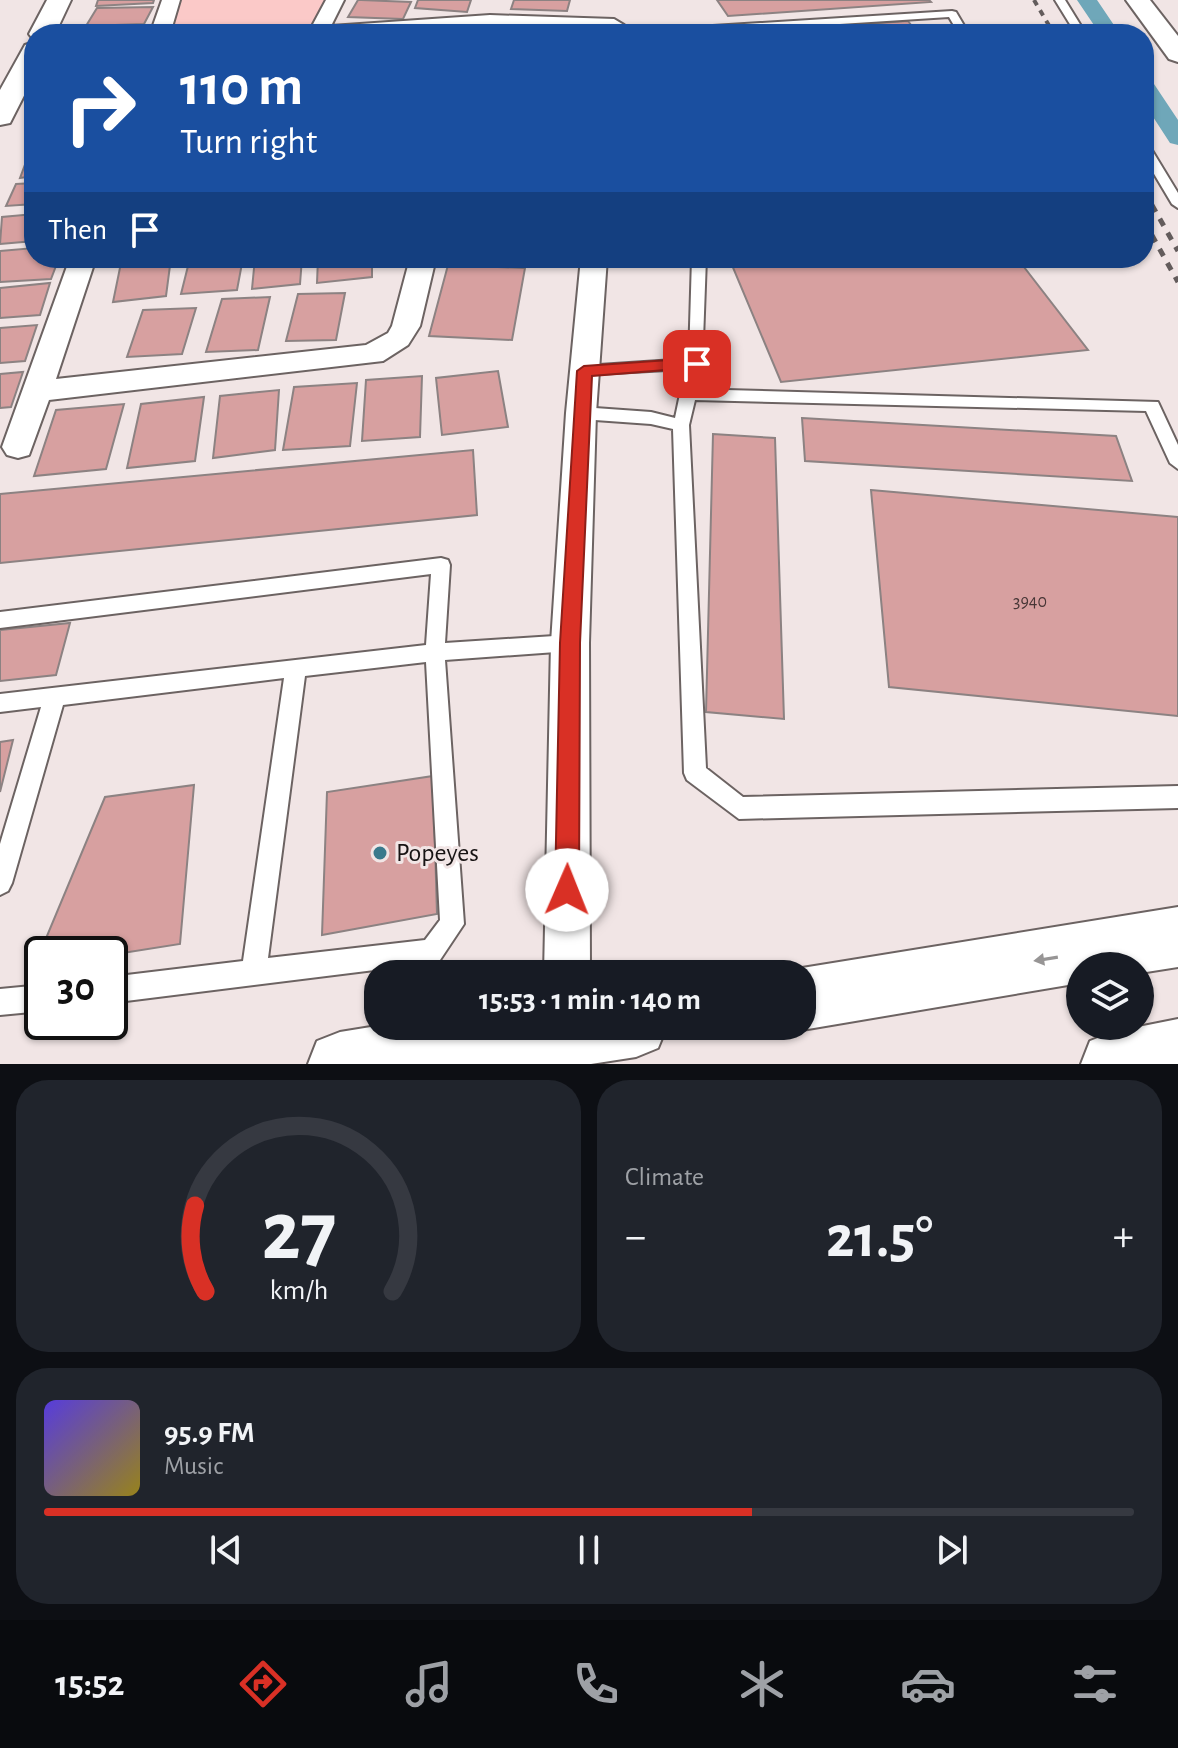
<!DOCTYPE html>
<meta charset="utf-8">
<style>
:root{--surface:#171b24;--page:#20242c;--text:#f1f3f6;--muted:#9ea1a6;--line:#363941;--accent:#d93025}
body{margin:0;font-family:"Alegreya Sans",sans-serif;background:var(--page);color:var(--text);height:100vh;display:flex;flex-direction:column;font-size:30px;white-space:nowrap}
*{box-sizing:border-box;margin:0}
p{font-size:26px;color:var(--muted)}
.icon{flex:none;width:44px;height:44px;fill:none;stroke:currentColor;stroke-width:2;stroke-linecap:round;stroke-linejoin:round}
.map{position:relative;height:1064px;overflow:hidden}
.drawer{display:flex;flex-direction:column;gap:16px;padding:16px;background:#0d0f14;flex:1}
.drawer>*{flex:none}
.hud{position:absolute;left:24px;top:24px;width:1130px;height:244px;border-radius:32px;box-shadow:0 2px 6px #0004;background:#1a4fa0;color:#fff;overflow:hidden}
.fabs{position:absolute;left:1066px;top:952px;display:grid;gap:16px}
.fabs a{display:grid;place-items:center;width:88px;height:88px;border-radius:50%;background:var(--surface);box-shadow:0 2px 6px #0004;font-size:40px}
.speed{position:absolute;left:24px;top:936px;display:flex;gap:16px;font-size:40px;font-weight:700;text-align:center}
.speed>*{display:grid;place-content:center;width:104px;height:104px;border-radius:50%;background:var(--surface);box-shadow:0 2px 6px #0004;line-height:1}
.speed .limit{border:4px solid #111;border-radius:12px;background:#fff;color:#111}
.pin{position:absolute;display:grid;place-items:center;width:68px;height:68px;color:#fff;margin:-34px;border-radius:16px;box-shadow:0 4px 12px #0006}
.me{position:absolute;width:88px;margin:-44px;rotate:1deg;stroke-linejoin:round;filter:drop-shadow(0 0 6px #0008)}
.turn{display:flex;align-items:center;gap:28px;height:168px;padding:0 24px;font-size:36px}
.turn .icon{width:104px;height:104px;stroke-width:2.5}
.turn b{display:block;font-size:56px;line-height:68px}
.then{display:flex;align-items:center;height:76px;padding:0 24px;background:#0003;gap:16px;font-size:30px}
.big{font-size:60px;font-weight:700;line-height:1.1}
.drawer .card{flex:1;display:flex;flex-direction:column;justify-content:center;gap:12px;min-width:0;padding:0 28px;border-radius:32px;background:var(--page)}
.drawer .dial{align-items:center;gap:0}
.dial svg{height:208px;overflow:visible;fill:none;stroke:var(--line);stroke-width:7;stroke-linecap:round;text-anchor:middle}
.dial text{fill:var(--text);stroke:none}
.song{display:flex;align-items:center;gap:24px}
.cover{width:96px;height:96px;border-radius:12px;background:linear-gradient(135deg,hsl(250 70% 55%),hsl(50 70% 35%))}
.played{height:8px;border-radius:4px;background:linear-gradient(90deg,var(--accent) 65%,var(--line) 65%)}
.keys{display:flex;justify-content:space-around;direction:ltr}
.heat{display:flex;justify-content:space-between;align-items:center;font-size:44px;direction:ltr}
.drawer .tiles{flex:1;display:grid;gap:16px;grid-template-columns:1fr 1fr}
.card:last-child{grid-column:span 2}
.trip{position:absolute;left:364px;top:960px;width:452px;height:80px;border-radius:32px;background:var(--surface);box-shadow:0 2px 6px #0004;font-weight:700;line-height:80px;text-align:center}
.dock{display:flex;height:128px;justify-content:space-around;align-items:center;background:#090b0e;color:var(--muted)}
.dock .icon{width:56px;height:56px}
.dock .selected{color:var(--accent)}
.dock b{font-size:36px;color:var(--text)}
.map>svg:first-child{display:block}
.green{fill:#fbc9c8}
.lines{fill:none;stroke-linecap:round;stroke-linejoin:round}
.canal{fill:#6fa7b9;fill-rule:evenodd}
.building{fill:#d7a0a0;stroke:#8c8282;stroke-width:2}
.service-casing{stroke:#6c6362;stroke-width:4}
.minor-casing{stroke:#6c6362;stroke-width:4}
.tertiary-casing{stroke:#6c6362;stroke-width:4}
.primary-casing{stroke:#6c6362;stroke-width:4}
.service{fill:#fff;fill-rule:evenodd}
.minor{fill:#fff;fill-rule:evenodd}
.tertiary{fill:#fff;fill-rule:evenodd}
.primary{fill:#fff;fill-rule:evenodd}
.rail-far1{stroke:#635c5c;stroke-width:4;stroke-dasharray:6 6;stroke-linecap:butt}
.rail{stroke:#635c5c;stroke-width:5;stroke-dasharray:8 8;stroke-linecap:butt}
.oneway{fill:#979595}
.route{fill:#d93025;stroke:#8d1f18;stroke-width:2}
.poi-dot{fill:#39798c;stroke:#f1e5e5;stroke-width:3}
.labels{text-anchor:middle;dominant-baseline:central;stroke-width:6;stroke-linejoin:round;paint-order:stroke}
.number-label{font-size:18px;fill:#473636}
.near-poi-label{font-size:26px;fill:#171313;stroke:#f1e5e5;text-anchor:start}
</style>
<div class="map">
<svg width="1178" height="1064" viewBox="0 0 1178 1064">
<rect width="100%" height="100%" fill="#f1e5e5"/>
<path class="green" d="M180,0H325L311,26L169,34Z"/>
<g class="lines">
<path class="canal" d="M1077,0H1097L1120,34H1100Z
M1144,79L1152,81L1178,120V145L1170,143L1144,103Z"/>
</g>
<path class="building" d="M98,0H154L153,3L96,6Z
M358,0H361L411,2L403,19L348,17Z
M418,0H471L467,12L415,8Z
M514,0H570L567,11L511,9Z
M717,0H929L931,2L728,16Z
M153,7L144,24L86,26L97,8Z
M908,21L918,34L729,33Z
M141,26L138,34H84L86,29Z
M29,154H34V176L20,178Z
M34,183V204L6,206L16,184Z
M34,214V241L0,244L2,217Z
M34,248V258H59L51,279L0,282V251Z
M122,258H171L166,296L113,302Z
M190,258H243L237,290L181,294Z
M255,258H302L300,284L252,289Z
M318,258H372V277L317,283Z
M729,258H1017L1088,350L781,382Z
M448,265L525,268L512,340L429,336Z
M50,283L40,315L0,318V288Z
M345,293L336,340L286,341L298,294Z
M270,297L258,350L206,352L222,299Z
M196,308L182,354L127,357L143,310Z
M37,325L25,361L0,363V328Z
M498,371L508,427L442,435L436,378Z
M23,372L11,407L0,408V374Z
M422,376L420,437L362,441L366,380Z
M357,383L350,446L283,450L294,387Z
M279,390L275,450L213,458L220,396Z
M204,397L195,461L127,468L141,404Z
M124,404L106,469L34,476L56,410Z
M802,418L1116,436L1132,481L805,461Z
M713,434L775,438L784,719L706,712Z
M473,450L477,515L0,563V494Z
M871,490L1178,517V716L889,687Z
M70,623L56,675L0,681V630Z
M13,740L0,792V742Z
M433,776L437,914L322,935L327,792Z
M194,785L180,944L110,955L42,954V966L34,967L105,797Z"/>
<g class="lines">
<g class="service-casing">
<path id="service" d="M1055,0H1065L1086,34H1076Z
M952,11L956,12L969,34H959L949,17L682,34L614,32L609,29L614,26L665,29Z
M1144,143L1150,147L1178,193V208L1172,204L1144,157Z
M692,258H706L702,368L579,375L576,371L584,366L689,359Z
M688,389L1158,402L1178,445V469L1170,463L1146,411L695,400L689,425L706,768L743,797L1178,786V808L739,819L687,780L684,773L673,429L651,424L581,419L573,413L581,407L651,412L675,418L680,394Z
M441,558L448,560L450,565L445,643L570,635L577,637L580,643L577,649L570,651L445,660L464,924L440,960L431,963L110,1003V977L243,961L284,678L63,705L12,883L8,891L0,895V844L41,707L0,712V694L426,645L431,574L0,628V612ZM426,662L440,920L425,940L268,958L305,676Z
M42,985V1011L0,1015V989Z"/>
</g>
<g class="minor-casing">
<path id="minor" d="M162,0H180L170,34H150Z
M326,0H344L331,26L490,15L614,19L624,25L614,31L490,27L388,34H297L300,30L311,28Z
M70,258H96L56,379L366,345L388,333L392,326L410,258H436L420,326L408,345L383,361L49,400L29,455L18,458L7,455L2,447Z
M581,258H607L596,413L589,643L590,974H544L551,643L566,413Z"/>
</g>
<g class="tertiary-casing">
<path id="tertiary" d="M1126,0H1150L1178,36V62L1169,59Z"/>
</g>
<g class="primary-casing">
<path id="primary" d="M47,0H71L55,34H34L33,39L29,34Z
M34,42V76L10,123L0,125V90L25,45Z
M1178,907V967L1140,973V966H1080V983L802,1030L793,1026H802V974H788L802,968Z
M1178,1019V1064H1081L1090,1041L1113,1032Z
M377,1026H667L658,1048L636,1057L591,1064H308L317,1041L340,1032Z"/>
</g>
<use href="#service" class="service"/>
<use href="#minor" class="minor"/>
<use href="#tertiary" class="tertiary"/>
<use href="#primary" class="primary"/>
<path class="rail-far1" d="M1034,0L1054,34"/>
<path class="rail" d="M1144,191L1178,251
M1144,221L1178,282"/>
</g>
<defs><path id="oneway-solid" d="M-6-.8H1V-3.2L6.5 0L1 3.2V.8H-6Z" transform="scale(2)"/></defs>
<use class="oneway" href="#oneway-solid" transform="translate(1046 959) rotate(171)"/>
<path class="route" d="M697,358L703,360V367L592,376L580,643L579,890L575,898L567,902L559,898L555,890L560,643L577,371L584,366Z"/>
<circle class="poi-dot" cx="380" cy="853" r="8"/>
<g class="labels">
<g class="number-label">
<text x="1030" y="602">3940</text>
</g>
<g class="near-poi-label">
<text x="396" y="853">Popeyes</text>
</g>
</g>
</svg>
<div class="fabs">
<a><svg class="icon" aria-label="layers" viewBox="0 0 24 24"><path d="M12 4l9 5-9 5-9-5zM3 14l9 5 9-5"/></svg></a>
</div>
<div class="speed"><div class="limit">30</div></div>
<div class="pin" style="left:697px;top:364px;background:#d93025"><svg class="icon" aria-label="arrive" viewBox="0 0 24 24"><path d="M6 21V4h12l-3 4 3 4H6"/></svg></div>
<svg class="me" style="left:567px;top:890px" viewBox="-20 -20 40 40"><circle r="19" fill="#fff"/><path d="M0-13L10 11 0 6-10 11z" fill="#d93025"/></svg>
<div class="trip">15:53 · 1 min · 140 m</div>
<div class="hud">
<div class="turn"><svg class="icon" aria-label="right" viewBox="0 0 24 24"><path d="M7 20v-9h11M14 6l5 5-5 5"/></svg><div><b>110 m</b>Turn right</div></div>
<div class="then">Then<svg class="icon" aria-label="arrive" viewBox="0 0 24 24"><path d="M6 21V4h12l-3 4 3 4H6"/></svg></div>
</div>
</div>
<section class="drawer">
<div class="tiles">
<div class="card dial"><svg viewBox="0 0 100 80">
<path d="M14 69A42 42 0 1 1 86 69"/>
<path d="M14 69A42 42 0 0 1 10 36" stroke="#d93025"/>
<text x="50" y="56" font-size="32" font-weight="700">27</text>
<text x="50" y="72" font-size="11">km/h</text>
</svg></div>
<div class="card"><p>Climate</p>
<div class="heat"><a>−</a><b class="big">21.5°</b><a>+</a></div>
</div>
<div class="card">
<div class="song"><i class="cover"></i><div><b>95.9 FM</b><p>Music</p></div></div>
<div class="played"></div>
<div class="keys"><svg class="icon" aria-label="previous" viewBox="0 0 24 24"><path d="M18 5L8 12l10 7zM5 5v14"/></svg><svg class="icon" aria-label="pause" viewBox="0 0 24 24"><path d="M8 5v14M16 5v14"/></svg><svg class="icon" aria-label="next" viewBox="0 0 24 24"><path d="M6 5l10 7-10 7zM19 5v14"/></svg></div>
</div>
</div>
</section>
<nav class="dock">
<b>15:52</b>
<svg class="icon selected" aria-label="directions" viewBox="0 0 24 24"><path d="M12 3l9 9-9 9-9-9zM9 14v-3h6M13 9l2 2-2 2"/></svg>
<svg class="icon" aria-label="music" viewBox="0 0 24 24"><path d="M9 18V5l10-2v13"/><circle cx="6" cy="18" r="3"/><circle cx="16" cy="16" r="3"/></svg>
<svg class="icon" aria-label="phone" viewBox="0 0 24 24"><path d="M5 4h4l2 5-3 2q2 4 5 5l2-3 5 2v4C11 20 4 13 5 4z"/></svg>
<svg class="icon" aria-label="climate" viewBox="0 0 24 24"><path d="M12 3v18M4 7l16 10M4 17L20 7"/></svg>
<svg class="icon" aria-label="car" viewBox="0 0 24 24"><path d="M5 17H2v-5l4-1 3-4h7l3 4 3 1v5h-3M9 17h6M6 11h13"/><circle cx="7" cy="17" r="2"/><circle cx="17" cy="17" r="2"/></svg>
<svg class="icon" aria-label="filters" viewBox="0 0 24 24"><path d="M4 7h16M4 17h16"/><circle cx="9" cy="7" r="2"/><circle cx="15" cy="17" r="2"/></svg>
</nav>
